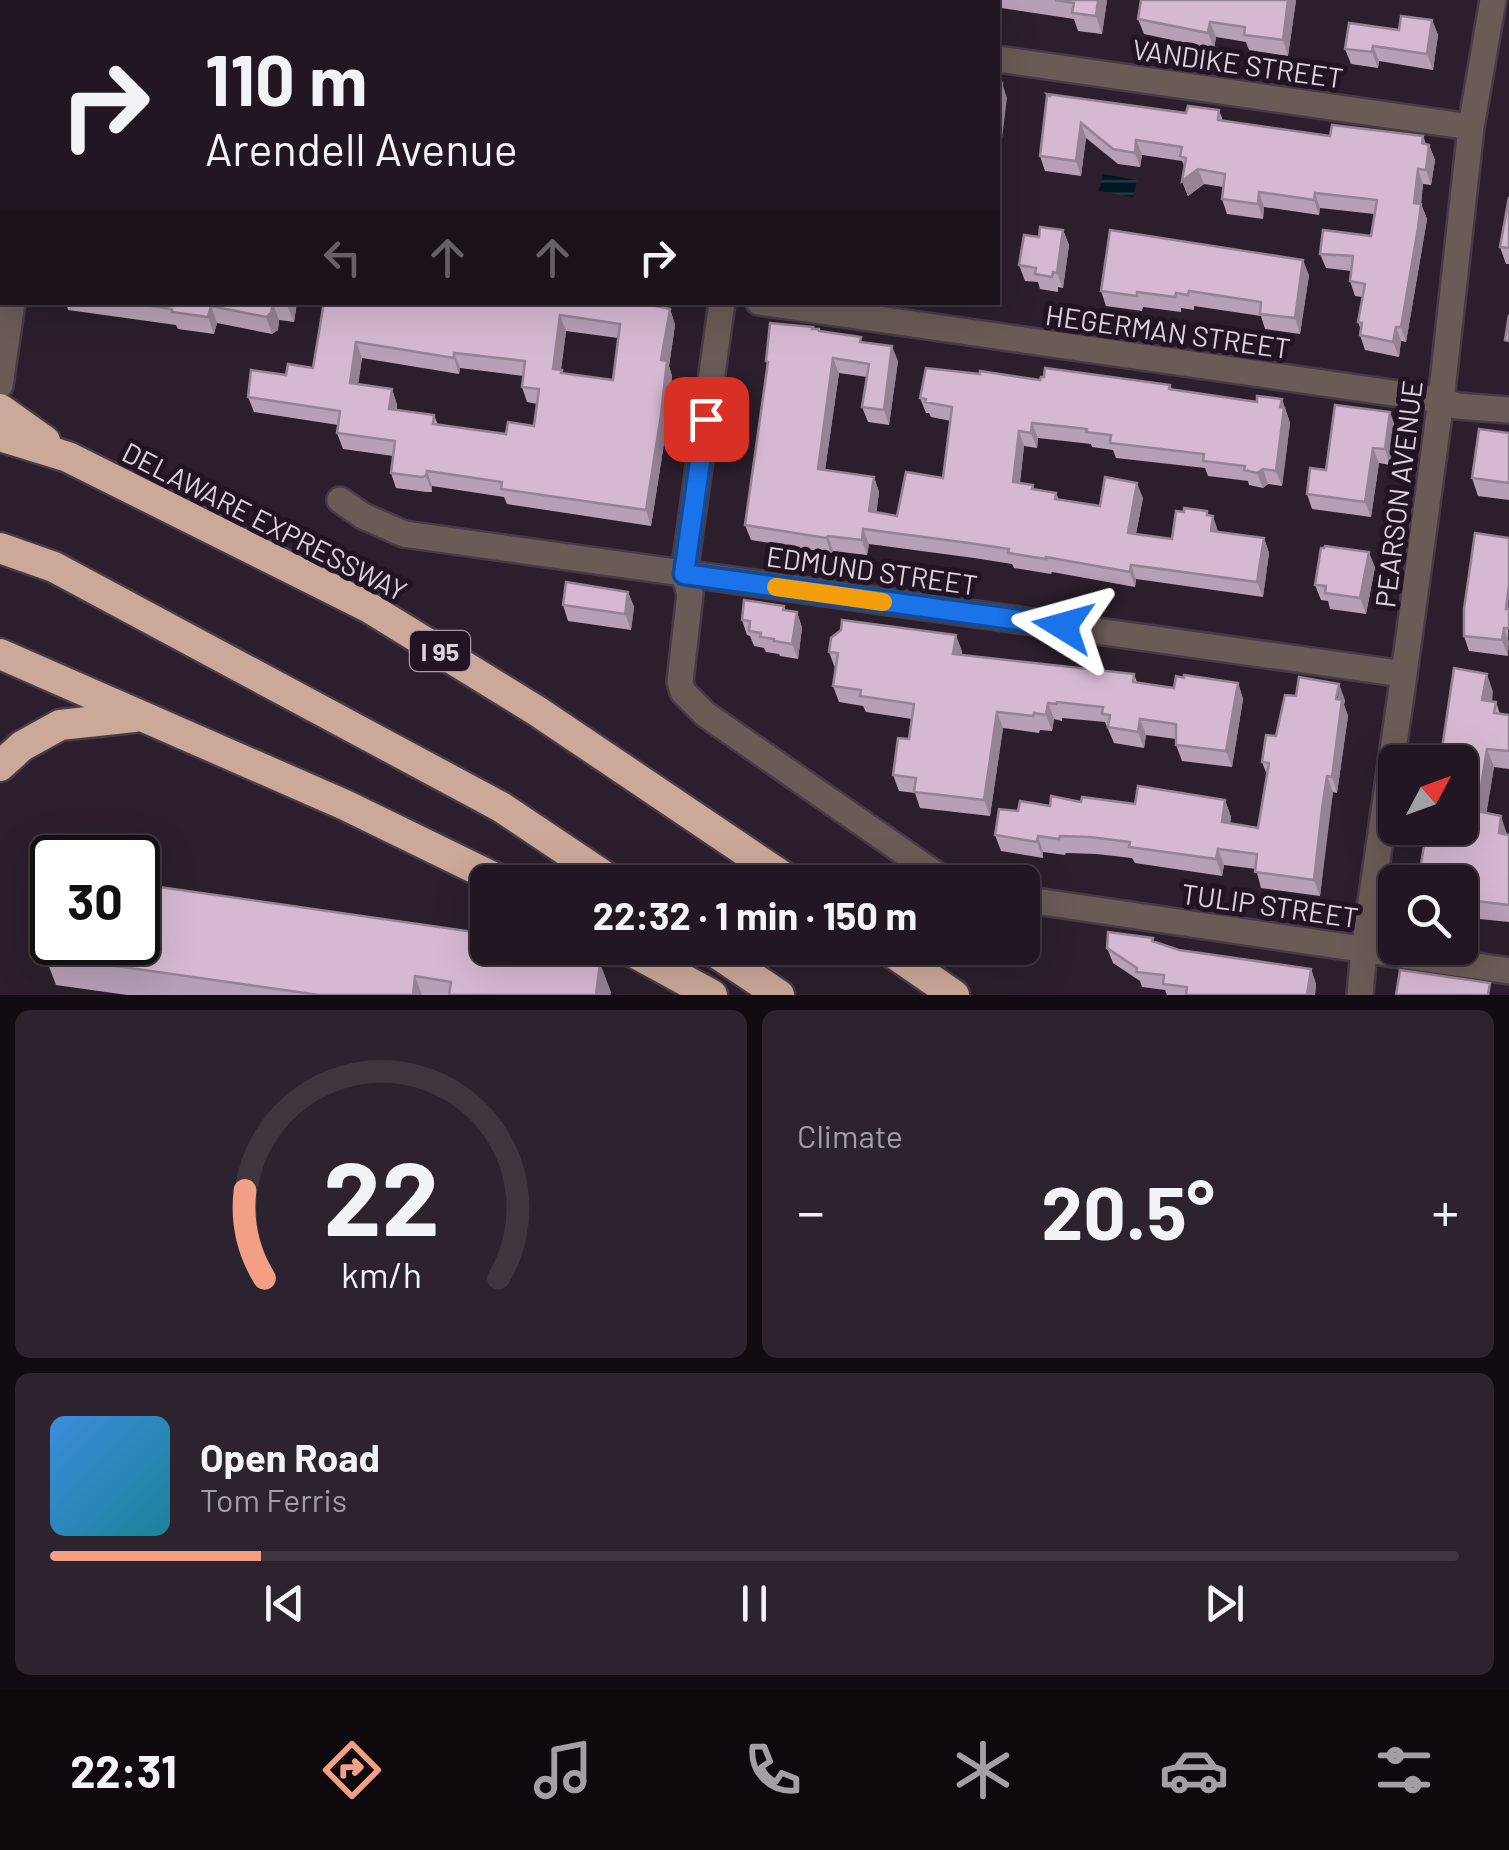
<!DOCTYPE html>
<meta charset="utf-8">
<style>
:root{--surface:#211621;--page:#2d232e;--text:#f1f3f6;--muted:#a29fa5;--line:#3e353f;--accent:#f39f85}
body{margin:0;font-family:Barlow,sans-serif;background:var(--page);color:var(--text);height:100vh;display:flex;flex-direction:column;font-size:38px;white-space:nowrap}
*{box-sizing:border-box;margin:0}
p{font-size:32px;color:var(--muted)}
.icon{flex:none;width:55px;height:55px;fill:none;stroke:currentColor;stroke-width:2;stroke-linecap:round;stroke-linejoin:round}
.map{position:relative;height:995px;overflow:hidden}
.sheet{display:flex;flex-direction:column;gap:15px;padding:15px;background:#120c12;flex:1}
.sheet>*{flex:none}
.banner{position:absolute;left:0px;top:0px;width:1000px;height:305px;box-shadow:0 10px 40px #0002,0 0 0 2px var(--line);background:#211621;color:var(--text);overflow:hidden}
.needle{width:65px;rotate:49deg}
.controls{position:absolute;left:1378px;top:745px;display:grid;gap:20px}
.controls a{display:grid;place-items:center;width:100px;height:100px;border-radius:15px;background:var(--surface);box-shadow:0 10px 40px #0002,0 0 0 2px var(--line);font-size:50px}
.speed{position:absolute;left:30px;top:835px;display:flex;gap:20px;font-size:50px;font-weight:700;text-align:center}
.speed>*{display:grid;place-content:center;width:130px;height:130px;border-radius:50%;background:var(--surface);box-shadow:0 10px 40px #0002,0 0 0 2px var(--line);line-height:1}
.speed .limit{border:5px solid #111;border-radius:15px;background:#fff;color:#111}
.pin{position:absolute;display:grid;place-items:center;width:85px;height:85px;color:#fff;margin:-42px;border-radius:20px;box-shadow:0 5px 15px #0006}
.me{position:absolute;width:110px;margin:-55px;rotate:278deg;stroke-linejoin:round;filter:drop-shadow(0 0 8px #0008)}
.turn{display:flex;align-items:center;gap:35px;height:210px;padding:0 40px;font-size:45px}
.turn .icon{width:130px;height:130px;stroke-width:2.5}
.turn b{display:block;font-size:70px;line-height:85px}
.lanes{display:flex;align-items:center;height:95px;padding:0 40px;background:#0003;justify-content:center;gap:50px;direction:ltr}
.lanes .off{opacity:.35}
.big{font-size:75px;font-weight:700;line-height:1.1}
.sheet .card{flex:1;display:flex;flex-direction:column;justify-content:center;gap:15px;min-width:0;padding:0 35px;border-radius:15px;background:var(--page)}
.sheet .dial{align-items:center;gap:0}
.dial svg{height:260px;overflow:visible;fill:none;stroke:var(--line);stroke-width:7;stroke-linecap:round;text-anchor:middle}
.dial text{fill:var(--text);stroke:none}
.song{display:flex;align-items:center;gap:30px}
.cover{width:120px;height:120px;border-radius:15px;background:linear-gradient(135deg,hsl(210 70% 55%),hsl(190 70% 35%))}
.played{height:10px;border-radius:5px;background:linear-gradient(90deg,var(--accent) 15%,var(--line) 15%)}
.keys{display:flex;justify-content:space-around;direction:ltr}
.heat{display:flex;justify-content:space-between;align-items:center;font-size:55px;direction:ltr}
.sheet .tiles{flex:1;display:grid;gap:15px;grid-template-columns:1fr 1fr}
.card:last-child{grid-column:span 2}
.trip{position:absolute;left:470px;top:865px;width:570px;height:100px;border-radius:15px;background:var(--surface);box-shadow:0 10px 40px #0002,0 0 0 2px var(--line);font-weight:700;line-height:100px;text-align:center}
.dock{display:flex;height:160px;justify-content:space-around;align-items:center;background:#0d090d;color:var(--muted)}
.dock .icon{width:70px;height:70px}
.dock .current{color:var(--accent)}
.dock b{font-size:45px;color:var(--text)}
.map>svg:first-child{display:block}
.water{fill:url(#water-rules)}
.lines{fill:none;stroke-linecap:round;stroke-linejoin:round}
.minor-casing{stroke:#483b48;stroke-width:30}
.highway-casing{stroke:#483b48;stroke-width:35}
.minor{stroke:#695b55;stroke-width:25}
.highway{stroke:#cba898;stroke-width:30}
.wall{fill:#b79fb5;fill-rule:evenodd}
.shaded-wall{fill:#958293}
.building{fill:#d5b9d2;stroke:#958293;stroke-width:2.5;fill-rule:evenodd}
.route-casing{stroke:#114b97;stroke-width:25}
.route{stroke:#1a73e8;stroke-width:18}
.slow{stroke:#f59e0b;stroke-width:18}
.labels{text-anchor:middle;dominant-baseline:central;stroke-width:10;stroke-linejoin:round;paint-order:stroke}
.shield{fill:#221423;stroke:#a499a4;stroke-width:2.5}
.shield-label{font-size:25px;font-weight:bold;fill:#dcd2dc}
.street-label{font-size:28px;fill:#dcd2dc;stroke:#221423}
</style>
<div class="map">
<svg width="1509" height="995" viewBox="0 0 1509 995">
<defs>
<pattern id="water-rules" width="6" height="5" patternUnits="userSpaceOnUse" patternTransform="scale(2.5)"><rect width="6" height="5" fill="#011723"/><path d="M0 2.5h6" fill="none" stroke="#253842"/></pattern>
</defs>
<rect width="100%" height="100%" fill="#2c1e2c"/>
<path class="water" d="M1103,174L1137,180L1133,197L1099,191Z"/>
<g class="lines">
<g class="minor-casing">
<path id="minor" d="M585,0L603,2
M43,2L44,0
M764,2L765,0
M998,59L1471,127
M0,65H2
M0,243L2,236
M722,302L684,574L690,594L680,682L683,692L705,714L941,878L951,882
M759,302L1441,400L1457,406L1509,410
M0,385L12,302
M340,500L363,516L404,534L1404,674
M1022,899L1509,971
M1360,995L1364,950L1404,674L1441,400L1471,127L1493,0"/>
</g>
<g class="highway-casing">
<path id="highway" d="M0,409L45,441
M0,436L68,457L368,607L537,711L791,882
M0,548L54,567L501,807L613,882
M0,654L345,805L503,882
M0,766L22,746L60,725L134,717
M626,948L712,995
M709,948L779,995
M886,948L954,995"/>
</g>
<use href="#minor" class="minor"/>
<use href="#highway" class="highway"/>
</g>
<path class="wall" d="M942,0H1107L1102,34L1078,31L1074,19L1001,8L1000,13H998V2H943Z
M1296,0L1288,56L1249,50L1246,42L1216,37L1214,49L1144,34L1138,19Z
M1432,20L1438,35L1433,70L1379,61L1378,68L1351,64L1345,49Z
M1047,96L1186,113L1219,110L1223,121L1330,136H1423L1426,144L1429,145L1435,160L1431,185L1423,184L1421,204L1427,219L1423,243L1406,342L1401,341L1399,357L1365,350L1360,335L1361,330L1358,322L1362,297L1355,296L1350,281L1351,271L1326,268L1320,254L1371,236L1374,214L1320,208L1319,215L1264,207L1263,219L1227,214L1222,199L1223,187L1204,184L1188,196L1182,181L1185,168L1182,161L1142,155L1140,167L1118,164L1086,138L1081,176L1045,171L1040,156Z
M1509,197V264H1506L1500,247Z
M1063,230L1069,245L1063,288L1058,287V292L1040,289L1038,282L1025,281L1019,265L1039,237Z
M1309,275L1300,334L1265,329L1261,316L1194,306V310L1181,308V312L1143,307L1142,311L1106,306L1101,291Z
M66,302H297L294,322L279,320L278,330L272,334L217,323L214,334L178,329L176,325L68,310Z
M324,302L670,309L675,325L669,366L672,376L666,431L651,526L507,504L504,497L432,486V492H426L396,488L391,473L393,456L343,449L337,433L338,425L254,412L248,397L286,375L313,368ZM566,331L618,338L613,380L563,373L561,370ZM362,358L459,374L460,368L523,376L522,387L527,402L537,404L534,426L506,434L438,425L434,415L397,410V405L392,389L358,385Z
M813,329L863,342L898,361L889,425L868,422L862,407L867,377L839,373L825,470L874,477L879,492L876,513L897,516L943,478L951,421L931,417L929,413H926L920,398L980,374L1040,380L1170,385L1172,389L1257,402L1282,399L1290,423L1282,486L1268,484L1263,488L1249,485L1248,481L1208,476L1205,468L1116,458L1113,450L1092,447L1091,444L1038,438L1037,448L1024,446L1020,483L1033,485L1034,489L1056,493L1059,500L1100,506L1143,498L1136,534L1172,539L1209,515L1218,532L1264,538L1269,553L1263,597L1136,579L1135,587L1052,572L1051,574L1014,568L1012,564L974,558L869,544L867,555L833,551L831,553L751,540L745,525L768,366L766,361Z
M1390,412L1395,427L1390,465L1379,463L1371,517L1312,509L1307,494L1326,470Z
M1509,433V500L1478,496L1472,478Z
M1509,538L1508,656L1469,651L1464,636Z
M1375,567L1366,614L1330,609L1328,601L1321,600L1315,585Z
M628,592L634,607L631,630L568,621L563,605Z
M784,606L786,611L797,612L802,628L798,659L780,656L779,654L766,652L764,648L754,646L750,636L747,635L742,620Z
M962,651V655L1134,674L1137,682L1174,688L1238,683L1243,699L1232,767L1182,761L1176,745V739L1146,735L1144,748L1114,743L1105,722L1062,718V721L1054,719L1052,731L1040,730L1039,733L1003,728L990,816L920,808L915,793L899,791L893,775L909,739L912,719L866,712L863,706L839,702L833,686L835,668L829,652Z
M1493,692L1492,701L1496,702L1500,714L1509,715V769L1494,767L1486,813L1509,835V922L1460,917V882Z
M1345,700L1344,705L1348,716L1337,793L1333,792L1328,825L1320,896L1261,888L1256,869L1224,865L1222,876L1135,863L1132,858L1096,854L1066,853L1065,855L1043,852V858L1001,851L995,835L1018,811L1081,802L1135,804L1225,800L1231,817L1230,823L1258,828L1267,775L1262,762L1276,736Z
M52,904L611,992L610,995H127L56,985L45,956Z
M1153,938L1154,942L1179,950L1311,969L1316,984L1315,995H1167L1165,990L1142,987L1140,981L1113,963L1107,948Z"/>
<path class="shaded-wall" d="M1098,0H1107L1102,34L1096,16Z
M1288,0H1296L1288,56L1283,40Z
M1432,20L1438,35L1433,70L1427,54Z
M1210,22L1216,37L1214,49L1208,33Z
M1373,46L1379,61L1378,68L1372,52Z
M1002,83L1007,98L1002,139L998,127Z
M1081,123L1086,138L1081,176L1076,161Z
M1423,136L1428,151L1429,145L1435,160L1431,185L1426,170L1422,143Z
M1136,140L1142,155L1140,167L1135,153Z
M1198,169L1204,184L1188,196L1182,181Z
M1418,169L1423,184L1420,215L1421,204L1427,219L1406,342L1401,327Z
M1259,192L1264,207L1263,219L1258,204Z
M1315,193L1320,208L1319,215L1314,200Z
M1063,230L1069,245L1063,288L1057,273Z
M1303,260L1309,275L1300,334L1295,318Z
M288,302H297L294,322L287,305Z
M273,303L279,320L278,330L272,334L266,317Z
M211,306L217,323L214,334L208,317Z
M670,309L675,325L669,366L672,376L666,431L651,526L646,510L661,360Z
M560,315L566,331L559,384L553,369Z
M1396,327L1401,341L1399,357L1393,342Z
M356,342L362,358L356,399L350,383Z
M892,346L898,361L889,425L884,410Z
M454,353L460,368L459,374L454,358Z
M833,358L839,373L823,484L818,469Z
M392,389L397,405L395,425L389,409Z
M1282,399L1290,423L1282,486L1276,471Z
M1390,412L1395,427L1390,465L1385,449Z
M1032,423L1038,438L1037,448L1031,433Z
M1019,431L1024,446L1018,497L1013,482Z
M1373,448L1379,463L1371,517L1365,502Z
M1263,469L1268,484L1263,488L1257,473Z
M427,471L432,486V492L426,476Z
M874,477L879,492L875,526L869,511Z
M1137,483L1143,498L1133,548L1128,533Z
M1207,511L1212,524L1213,516L1218,531L1216,546L1207,515Z
M863,529L869,544L867,555L862,540Z
M828,536L833,551L831,553L826,538Z
M1264,538L1269,553L1263,597L1257,582Z
M1369,552L1375,567L1366,614L1360,598Z
M1131,565L1136,579L1135,587L1130,572Z
M628,592L634,607L631,630L625,614Z
M797,612L802,628L798,659L792,644Z
M1504,628L1509,642L1508,656L1502,640Z
M956,635L962,651L959,670L953,654Z
M1487,674L1493,692L1489,718L1482,700Z
M1238,683L1243,699L1232,767L1226,751Z
M1339,684L1345,700L1344,705L1348,716L1337,793L1332,777Z
M1048,703L1054,719L1052,731L1046,715Z
M997,712L1003,728L990,816L984,800Z
M1140,719L1146,735L1144,748L1138,732Z
M1487,749L1494,767L1484,829L1477,811Z
M1327,776L1333,792L1320,896L1314,880Z
M1225,800L1231,817L1228,838L1222,822Z
M1501,816L1507,834L1499,833Z
M1038,836L1043,852V858L1037,842Z
M1218,849L1224,865L1222,876L1216,859Z
M600,963L611,992L610,995H596Z
M1311,969L1316,984L1315,995H1307Z
M415,976L422,995H413Z"/>
<path class="building" d="M99,0H141V2H98Z
M198,0H301L318,2H197Z
M358,0H375L395,2H358Z
M1055,0H1098L1096,16L1072,13L1074,3Z
M1141,0H1288L1283,40L1244,35L1245,27L1210,22L1208,33L1138,19Z
M1401,16L1432,20L1427,54L1373,46L1372,52L1345,49L1349,23L1399,30Z
M998,83H1002L998,115Z
M1047,94L1186,113L1188,106L1219,110L1218,120L1330,136L1332,125L1423,136L1422,143L1429,145L1426,170L1418,169L1414,203L1421,204L1418,228L1401,327H1396L1393,342L1360,335L1362,323L1358,322L1365,284L1350,281L1353,256L1320,254L1323,230L1371,236L1377,200L1315,193L1314,200L1259,192L1258,204L1222,199L1225,174L1198,169L1182,181L1186,158L1180,156L1182,147L1136,140L1135,153L1113,149L1081,123L1076,161L1040,156L1047,96H1049Z
M1509,197V248L1500,247Z
M1040,227L1063,230L1057,273L1053,272L1052,277L1035,274L1036,268L1019,265L1024,235L1039,237Z
M1110,230L1303,260L1295,318L1260,314L1261,302L1189,291L1188,295L1176,293L1175,297L1137,292V296L1101,291Z
M124,302H288L287,305L273,303L271,313L266,317L211,306L208,317L172,312V309Z
M324,302H462L473,304V302H637L670,309L661,360L667,361L661,415L646,510L501,489L502,482L427,471L426,476L421,477L391,473L395,441L337,433L340,411L248,397L251,370L286,375L288,364L313,368ZM560,315L620,324L613,380L561,373L562,370L553,369ZM356,342L454,358V353L525,361L522,387L539,389L534,426L508,422L506,434L433,424L434,415L389,409L392,389L350,383Z
M1509,315V341L1505,340Z
M770,323L813,327L812,329H819V331L861,337L860,342L892,346L884,410L862,407L869,364L833,358L818,469L874,477L869,511L897,516L906,472L943,478L952,407L925,402L926,399L920,398L926,368L980,374V371L1040,380L1041,377H1044L1045,368L1170,385L1169,389L1257,402V396L1282,399L1280,407L1284,408L1276,471L1263,469L1257,473L1244,470L1245,466L1203,461L1204,454L1110,443L1111,435L1086,432L1087,429L1032,423L1031,433L1019,431L1013,482L1033,485L1032,489L1056,493L1055,499L1100,506L1105,477L1137,483L1128,533L1172,539L1176,511L1184,512V508L1207,511V515L1213,516L1211,531L1264,538L1257,582L1131,565L1130,572L1046,557V559L1008,553L1009,549L969,543L863,529L862,540L828,536L826,538L745,525L768,362L766,361Z
M1335,405L1390,412L1385,449L1373,448L1365,502L1307,494L1310,468L1326,470Z
M1479,429L1509,433V483L1472,478Z
M1475,533L1509,538V585L1506,609H1509V628H1504L1502,640L1464,636V609Z
M1325,546L1369,552L1360,598L1325,593L1326,586L1315,585L1321,548H1324Z
M566,582L628,592L625,614L563,605Z
M744,600L784,606L783,610L797,612L792,644L774,641V639L760,637L761,633L749,631L750,621L742,620Z
M842,620L956,635L953,654L1134,674L1133,682L1174,688L1176,676L1184,678V675L1238,683L1226,751L1176,745V724L1140,719L1138,732L1108,727L1110,715L1102,714L1103,707L1057,702L1056,704L1048,703L1046,715L1034,713L1033,716L997,712L984,800L914,792L916,778L893,775L898,738L909,739L914,704L860,696L861,690L833,686L838,653L829,652L831,638L841,630Z
M1454,668L1487,674L1482,700L1496,702L1494,713L1509,715V751L1487,749L1477,811L1501,816L1499,833L1509,835V905L1460,899V882H1418L1427,828H1460V762H1440Z
M1299,677L1339,684L1336,699L1342,700L1332,777L1327,776L1322,809L1314,880L1255,872L1257,854L1218,849L1216,859L1129,847L1130,842L1090,837L1060,836L1059,839L1038,836L1037,842L995,835L999,809L1018,811L1020,801L1050,806L1051,796L1081,802L1082,797L1135,804L1138,786L1225,800L1222,822L1258,828L1269,763L1262,762L1266,735L1276,736L1285,695L1296,696Z
M138,884L488,934V948H550L584,954L600,963L596,995H449L451,982L415,976L413,995H319L45,956L52,904V942H138Z
M1108,932L1153,938L1152,941L1179,950L1311,969L1307,995H1186L1187,987L1163,984L1164,975L1136,972L1137,968L1107,948Z
M1400,970L1490,983L1488,995H1396Z"/>
<g class="lines">
<g class="route-casing">
<path id="route" d="M706,419L684,574L1063,626"/>
</g>
<use href="#route" class="route"/>
<path class="slow" d="M776,587L883,602"/>
</g>
<g class="labels">
<rect class="shield" x="410" y="631" width="60" height="40" rx="8"/>
<g class="shield-label">
<text x="440" y="651">I 95</text>
</g>
<g class="street-label">
<text transform="translate(1238 63) rotate(8)">VANDIKE STREET</text>
<text transform="translate(1168 331) rotate(8)">HEGERMAN STREET</text>
<text transform="translate(1398 494) rotate(-83)">PEARSON AVENUE</text>
<text transform="translate(265 521) rotate(27)">DELAWARE EXPRESSWAY</text>
<text transform="translate(872 570) rotate(8)">EDMUND STREET</text>
<text transform="translate(1270 905) rotate(8)">TULIP STREET</text>
</g>
</g>
</svg>
<div class="controls">
<a><svg class="needle" viewBox="-14 -14 28 28"><path d="M0-13l5 13h-10z" fill="#e53935"/><path d="M0 13l5-13h-10z" fill="#a29fa5"/></svg></a>
<a><svg class="icon" aria-label="search" viewBox="0 0 24 24"><circle cx="10" cy="10" r="6"/><path d="M15 15l6 6"/></svg></a>
</div>
<div class="speed"><div class="limit">30</div></div>
<div class="pin" style="left:706px;top:419px;background:#d93025"><svg class="icon" aria-label="arrive" viewBox="0 0 24 24"><path d="M6 21V4h12l-3 4 3 4H6"/></svg></div>
<svg class="me" style="left:1063px;top:626px" viewBox="-20 -20 40 40"><path d="M0-17L14 15 0 8-14 15z" fill="#1a73e8" stroke="#fff" stroke-width="4"/></svg>
<div class="trip">22:32 · 1 min · 150 m</div>
<div class="banner">
<div class="turn"><svg class="icon" aria-label="right" viewBox="0 0 24 24"><path d="M7 20v-9h11M14 6l5 5-5 5"/></svg><div><b>110 m</b>Arendell Avenue</div></div>
<div class="lanes"><svg class="icon off" aria-label="left" viewBox="0 0 24 24"><path d="M17 20v-9H6M10 6l-5 5 5 5"/></svg><svg class="icon off" aria-label="ahead" viewBox="0 0 24 24"><path d="M12 20V5M6 11l6-6 6 6"/></svg><svg class="icon off" aria-label="ahead" viewBox="0 0 24 24"><path d="M12 20V5M6 11l6-6 6 6"/></svg><svg class="icon" aria-label="right" viewBox="0 0 24 24"><path d="M7 20v-9h11M14 6l5 5-5 5"/></svg></div>
</div>
</div>
<section class="sheet">
<div class="tiles">
<div class="card dial"><svg viewBox="0 0 100 80">
<path d="M14 69A42 42 0 1 1 86 69"/>
<path d="M14 69A42 42 0 0 1 8 42" stroke="#f39f85"/>
<text x="50" y="56" font-size="32" font-weight="700">22</text>
<text x="50" y="72" font-size="11">km/h</text>
</svg></div>
<div class="card"><p>Climate</p>
<div class="heat"><a>−</a><b class="big">20.5°</b><a>+</a></div>
</div>
<div class="card">
<div class="song"><i class="cover"></i><div><b>Open Road</b><p>Tom Ferris</p></div></div>
<div class="played"></div>
<div class="keys"><svg class="icon" aria-label="previous" viewBox="0 0 24 24"><path d="M18 5L8 12l10 7zM5 5v14"/></svg><svg class="icon" aria-label="pause" viewBox="0 0 24 24"><path d="M8 5v14M16 5v14"/></svg><svg class="icon" aria-label="next" viewBox="0 0 24 24"><path d="M6 5l10 7-10 7zM19 5v14"/></svg></div>
</div>
</div>
</section>
<nav class="dock">
<b>22:31</b>
<svg class="icon current" aria-label="directions" viewBox="0 0 24 24"><path d="M12 3l9 9-9 9-9-9zM9 14v-3h6M13 9l2 2-2 2"/></svg>
<svg class="icon" aria-label="music" viewBox="0 0 24 24"><path d="M9 18V5l10-2v13"/><circle cx="6" cy="18" r="3"/><circle cx="16" cy="16" r="3"/></svg>
<svg class="icon" aria-label="phone" viewBox="0 0 24 24"><path d="M5 4h4l2 5-3 2q2 4 5 5l2-3 5 2v4C11 20 4 13 5 4z"/></svg>
<svg class="icon" aria-label="climate" viewBox="0 0 24 24"><path d="M12 3v18M4 7l16 10M4 17L20 7"/></svg>
<svg class="icon" aria-label="car" viewBox="0 0 24 24"><path d="M5 17H2v-5l4-1 3-4h7l3 4 3 1v5h-3M9 17h6M6 11h13"/><circle cx="7" cy="17" r="2"/><circle cx="17" cy="17" r="2"/></svg>
<svg class="icon" aria-label="filters" viewBox="0 0 24 24"><path d="M4 7h16M4 17h16"/><circle cx="9" cy="7" r="2"/><circle cx="15" cy="17" r="2"/></svg>
</nav>
